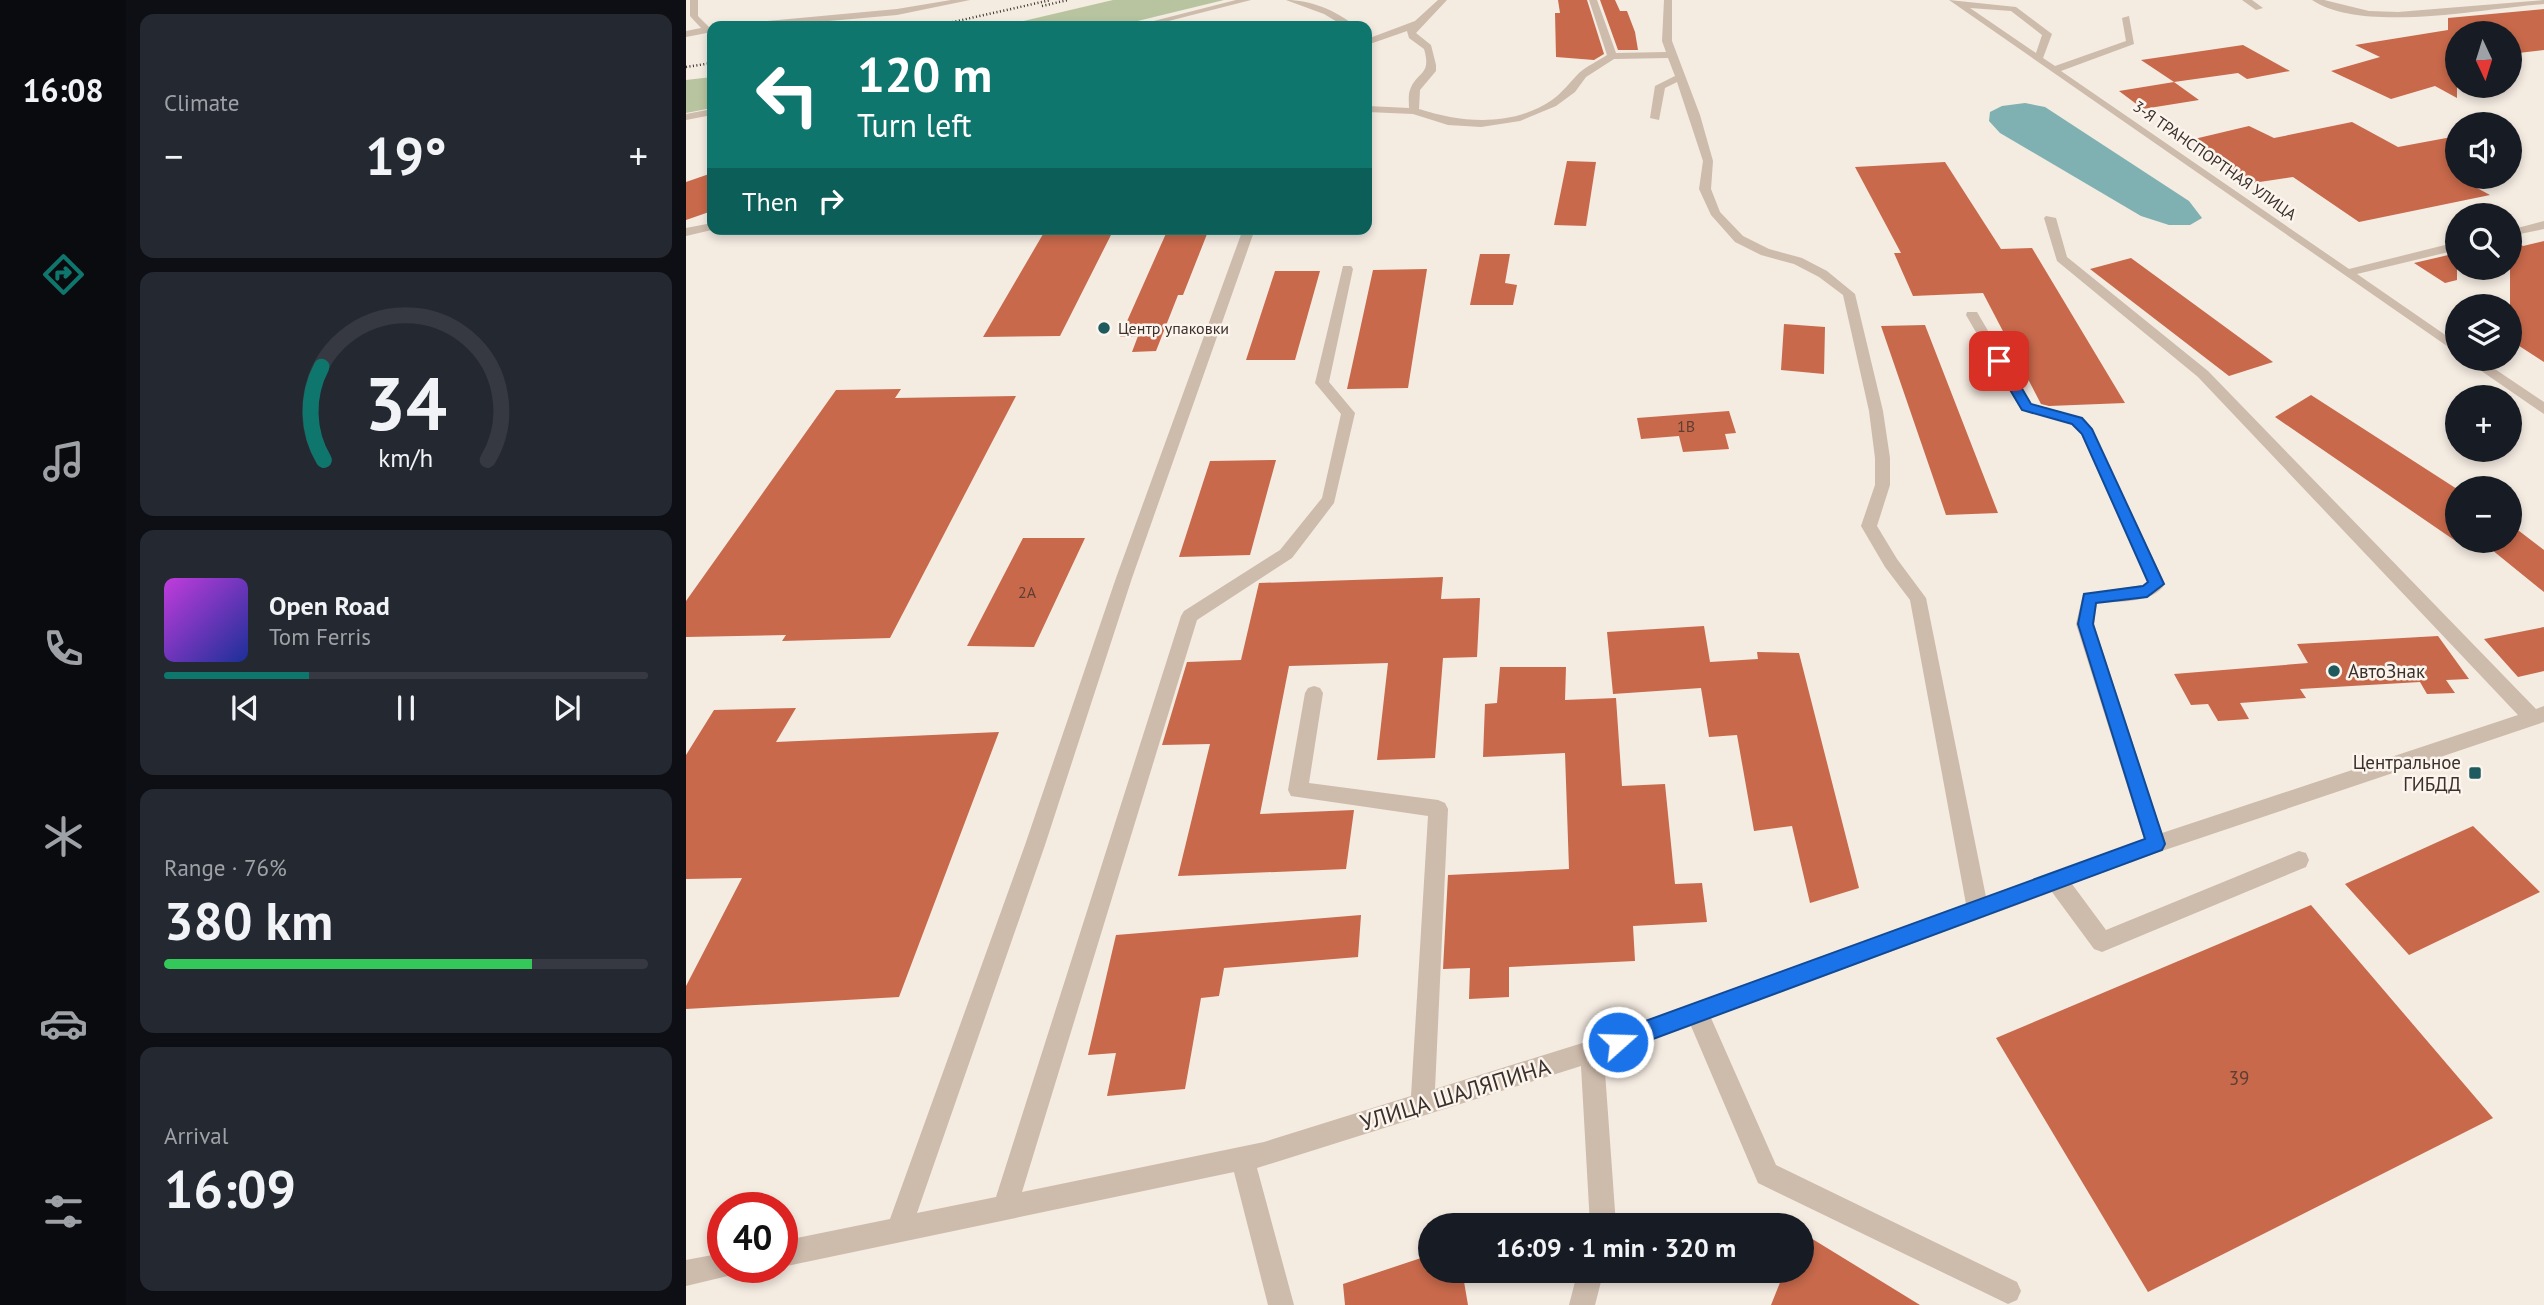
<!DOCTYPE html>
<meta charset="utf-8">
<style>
:root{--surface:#171b24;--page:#242831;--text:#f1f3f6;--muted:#9ea1a6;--line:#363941;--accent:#0f766e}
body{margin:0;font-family:"PT Sans",sans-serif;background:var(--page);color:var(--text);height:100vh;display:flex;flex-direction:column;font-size:26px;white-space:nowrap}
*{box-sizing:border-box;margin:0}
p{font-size:23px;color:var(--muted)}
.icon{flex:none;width:38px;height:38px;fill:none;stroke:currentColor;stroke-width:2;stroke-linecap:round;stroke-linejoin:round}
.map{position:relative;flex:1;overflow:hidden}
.panel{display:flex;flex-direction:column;gap:14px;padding:14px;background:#0d0f14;width:560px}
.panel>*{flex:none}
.guide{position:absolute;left:21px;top:21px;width:665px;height:214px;border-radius:14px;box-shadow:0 4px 10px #0003;background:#0f766e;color:#fff;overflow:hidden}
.needle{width:46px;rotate:176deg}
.controls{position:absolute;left:1759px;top:21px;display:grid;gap:14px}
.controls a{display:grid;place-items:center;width:77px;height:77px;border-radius:50%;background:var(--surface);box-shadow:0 4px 10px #0003;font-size:35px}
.speed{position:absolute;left:21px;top:1192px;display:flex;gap:14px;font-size:35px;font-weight:700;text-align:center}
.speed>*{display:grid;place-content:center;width:91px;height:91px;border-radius:50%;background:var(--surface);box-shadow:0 4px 10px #0003;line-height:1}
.speed .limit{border:10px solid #d22;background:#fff;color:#111}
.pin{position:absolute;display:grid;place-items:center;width:60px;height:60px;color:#fff;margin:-30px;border-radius:14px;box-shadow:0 4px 10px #0006}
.me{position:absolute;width:77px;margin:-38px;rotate:70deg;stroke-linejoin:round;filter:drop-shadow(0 0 5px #0008)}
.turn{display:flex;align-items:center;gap:24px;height:147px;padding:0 35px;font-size:32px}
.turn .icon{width:91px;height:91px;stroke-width:2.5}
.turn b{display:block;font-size:49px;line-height:60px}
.then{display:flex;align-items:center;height:66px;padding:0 35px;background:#0003;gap:14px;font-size:26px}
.big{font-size:52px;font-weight:700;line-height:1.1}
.panel .card{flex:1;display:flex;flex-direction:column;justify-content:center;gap:10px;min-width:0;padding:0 24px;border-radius:14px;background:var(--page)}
.panel .dial{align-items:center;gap:0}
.dial svg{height:182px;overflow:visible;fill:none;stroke:var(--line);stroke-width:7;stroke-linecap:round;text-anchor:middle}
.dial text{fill:var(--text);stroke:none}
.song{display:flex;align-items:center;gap:21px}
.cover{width:84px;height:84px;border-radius:10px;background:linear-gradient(135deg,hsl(290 70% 55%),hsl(230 70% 35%))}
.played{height:7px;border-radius:4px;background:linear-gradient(90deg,var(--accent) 30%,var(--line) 30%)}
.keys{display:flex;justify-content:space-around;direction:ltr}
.heat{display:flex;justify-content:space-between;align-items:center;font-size:38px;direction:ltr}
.charge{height:10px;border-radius:5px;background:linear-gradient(90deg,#34c759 76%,var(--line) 0)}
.trip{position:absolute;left:732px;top:1213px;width:396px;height:70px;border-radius:35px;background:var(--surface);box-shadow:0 4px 10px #0003;font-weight:700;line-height:70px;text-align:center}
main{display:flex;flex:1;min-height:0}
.tabs{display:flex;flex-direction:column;width:126px;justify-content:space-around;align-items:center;background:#090b0e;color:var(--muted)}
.tabs .icon{width:49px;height:49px}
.tabs .current{color:var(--accent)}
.tabs b{font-size:32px;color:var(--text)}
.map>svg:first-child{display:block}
.green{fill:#b8c4a0}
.water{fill:#7fb0b2}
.building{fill:#c8694b}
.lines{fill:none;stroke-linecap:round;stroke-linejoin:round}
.minor{fill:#cdbbac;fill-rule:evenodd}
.rail{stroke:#3b302b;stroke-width:2.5;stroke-dasharray:1 2.5;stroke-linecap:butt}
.route{fill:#1a73e8;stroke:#114b97;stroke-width:2}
.poi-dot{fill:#1f5a5e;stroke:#fbf5ee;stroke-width:2.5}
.labels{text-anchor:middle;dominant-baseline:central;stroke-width:5;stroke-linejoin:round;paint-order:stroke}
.far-street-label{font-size:16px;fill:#3b302b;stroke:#fbf5ee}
.far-poi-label{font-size:16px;fill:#3b302b;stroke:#fbf5ee;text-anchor:start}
.number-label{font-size:16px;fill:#5e3e33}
.poi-label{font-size:19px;fill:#3b302b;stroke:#fbf5ee;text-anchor:start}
.near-number-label{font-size:19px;fill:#5e3e33}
.near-street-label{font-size:23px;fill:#3b302b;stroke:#fbf5ee}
</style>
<main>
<nav class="tabs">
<b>16:08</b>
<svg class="icon current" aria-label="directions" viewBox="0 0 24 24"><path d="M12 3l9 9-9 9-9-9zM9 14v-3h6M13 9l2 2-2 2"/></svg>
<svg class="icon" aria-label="music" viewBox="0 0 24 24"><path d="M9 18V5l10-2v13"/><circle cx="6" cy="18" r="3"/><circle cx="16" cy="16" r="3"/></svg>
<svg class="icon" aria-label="phone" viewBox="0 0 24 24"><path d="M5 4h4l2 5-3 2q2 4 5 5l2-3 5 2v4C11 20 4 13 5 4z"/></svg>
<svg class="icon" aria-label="climate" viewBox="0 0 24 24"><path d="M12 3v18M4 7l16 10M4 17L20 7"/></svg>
<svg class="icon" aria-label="car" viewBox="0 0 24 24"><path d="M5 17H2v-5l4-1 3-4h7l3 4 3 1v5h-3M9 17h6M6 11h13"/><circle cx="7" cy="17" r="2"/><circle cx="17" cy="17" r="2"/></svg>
<svg class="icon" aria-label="filters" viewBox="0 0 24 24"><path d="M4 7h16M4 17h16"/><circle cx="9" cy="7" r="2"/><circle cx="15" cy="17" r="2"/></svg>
</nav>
<section class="panel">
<div class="card"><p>Climate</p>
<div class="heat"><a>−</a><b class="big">19°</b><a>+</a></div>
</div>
<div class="card dial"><svg viewBox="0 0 100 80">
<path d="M14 69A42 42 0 1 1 86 69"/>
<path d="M14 69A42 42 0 0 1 13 28" stroke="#0f766e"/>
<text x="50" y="56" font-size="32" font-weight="700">34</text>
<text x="50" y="72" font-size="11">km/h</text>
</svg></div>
<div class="card">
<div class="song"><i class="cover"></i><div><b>Open Road</b><p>Tom Ferris</p></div></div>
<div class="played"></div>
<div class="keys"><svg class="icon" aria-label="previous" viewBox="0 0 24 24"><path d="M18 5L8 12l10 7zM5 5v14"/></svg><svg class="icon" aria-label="pause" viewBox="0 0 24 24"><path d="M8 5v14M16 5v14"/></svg><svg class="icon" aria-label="next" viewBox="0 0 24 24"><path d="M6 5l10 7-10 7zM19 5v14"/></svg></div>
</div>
<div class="card"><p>Range · 76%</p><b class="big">380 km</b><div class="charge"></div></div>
<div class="card"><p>Arrival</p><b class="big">16:09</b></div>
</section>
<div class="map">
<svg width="1858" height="1305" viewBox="0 0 1858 1305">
<rect width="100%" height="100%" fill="#f4ebe1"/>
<path class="green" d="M427,0H538L431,26H316Z
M26,77V108L0,113V80Z"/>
<path class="water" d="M1339,103L1359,107L1503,201L1516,218L1504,225H1483L1455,216L1314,133L1303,121L1304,112L1316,106Z"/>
<path class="building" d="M872,0H901L918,54L908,60L870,57L869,13H874Z
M914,0H929L934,11H941L949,32L952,50H932Z
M1858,9V50L1824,54V33H1771V98L1749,86L1705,99L1645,71L1694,57L1669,45L1762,30V18Z
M1557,45L1604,71L1561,79L1552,73L1488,82L1455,60Z
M1488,82L1513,100L1457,109L1433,91Z
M1666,122L1712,147L1771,136V177L1804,195L1673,222L1607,177L1560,184L1504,140L1563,126L1588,138Z
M881,161L910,162L900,226L868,225Z
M1259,162L1315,249L1346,248L1439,403L1363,406L1355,404L1297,293L1227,296L1208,253H1215L1169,167Z
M26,173V211L0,220V182Z
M360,229H428L374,336L297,337Z
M482,229H523L497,295H492L470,351L446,352L452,336L434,337Z
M1824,238L1837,246L1858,241V362L1824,340Z
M1771,253V280L1759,283L1728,263Z
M794,254H824L819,283L831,285L827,305H784Z
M1445,258L1587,362L1543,376L1404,269Z
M741,269L722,388L661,389L687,270Z
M589,271H634L609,360H560Z
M1098,324L1139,327L1138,374L1095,370Z
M1239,325L1312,513L1260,515L1195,326Z
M215,389L209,398L330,396L204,638L96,641L100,635L0,637V601L150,390Z
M1625,395L1771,489V542L1589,417Z
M1043,411L1050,433L1039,434L1043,449L997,452L993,436L955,439L951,418Z
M590,460L564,555L493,557L524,461Z
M1824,524L1858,550V592L1795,541H1824Z
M337,538H399L348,647L281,646Z
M757,577L755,599L794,598L791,657L757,658L749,758L691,760L702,663L603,666L574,814L668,810L660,869L492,876L524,744L476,745L501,662L555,660L573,583Z
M1018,626L1024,662L1072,659L1071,652L1113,653L1173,888L1124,903L1106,826L1068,831L1051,735L1023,737L1015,688L927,694L921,632Z
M1858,627V671L1832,677L1798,639Z
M1752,636L1783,679L1760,680L1769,693L1741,694L1734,682L1614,689L1620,698L1554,703L1563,719L1532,721L1522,704L1505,705L1488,674L1622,663L1611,644Z
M814,667H880L879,700L930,698L936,786L979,784L989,884L1016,883L1021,922L947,926L949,961L823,967V997L783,999L784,968L757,969L762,875L883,869L879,753L797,757L799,704L811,703Z
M110,708L90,742L313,732L213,997L0,1009V986L56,878L0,879V755L28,710Z
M1787,826L1854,892L1723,955L1659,884Z
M1625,905L1807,1118L1462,1292L1310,1038Z
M675,915L672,957L538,968L533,996L515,998L499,1089L421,1096L430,1053L402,1055L430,935Z
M1115,1232L1234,1305H1085L1099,1270H1115Z
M744,1255V1270H776L782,1305H659L657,1284Z"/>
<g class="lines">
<path class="minor" d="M4,0H12V16L23,27L26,26V32L0,37V31L15,28L4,16Z
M265,0H284L211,15L86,26H54L59,23L211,9Z
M550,0H565L463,26H448Z
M600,0C624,0 650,10 669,26H658L638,14Z
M752,0H761L730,33L745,45L750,65V71L734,90L733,109C776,123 826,127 866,100C877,92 884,82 893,73C901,66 912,61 921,55L903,0H911L930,53L980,52L976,41L978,0H986V41L1014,115L1027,161L1025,189L1034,212L1057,236L1083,249L1116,258L1141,271L1169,294L1197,411L1204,458V485L1191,526L1211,559L1240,598L1300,897L1458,839L1390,624L1397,594L1457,585L1462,582L1395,434L1386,424L1335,410L1280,315L1281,312H1291L1345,404L1396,418L1406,429L1479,584C1467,604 1431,601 1411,603L1408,624L1476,833L1832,715L1512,377L1371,261L1358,218L1360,216L1370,218L1381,257L1522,371L1850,709L1858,706V722L1470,853L1386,884L1420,930L1613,851L1620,853L1623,860L1620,867L1416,952L1408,949L1366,892L1025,1018L1090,1165L1331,1282L1335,1291L1331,1300L1322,1304L1072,1183L1005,1026L918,1058L930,1225H904L895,1066L571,1168L608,1305H582L548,1172L96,1267V1241L204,1219L339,845L430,578L557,229H569L446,578L359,845L231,1213L310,1197L495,616L498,611L594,550L636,498L655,414L629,383L657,266H665L667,269L643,382L669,413L648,503L606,558L511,620L336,1192L578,1142L725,1096L742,816L605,796L602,790L619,693L622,688L628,686L634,688L637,693L623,783L752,800L759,803L762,809L749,1089L906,1040L1280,904L1224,600L1199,567L1175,526L1189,485V458L1183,411L1157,295L1133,277L1108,264L1075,255L1049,242L1025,215L1013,189L1017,161L991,82L979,88L973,120L964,118L969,86L989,76L982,58L928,59L900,77L889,92L870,106L834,121L795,127L762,125L727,114L681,112V106L723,108C723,103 722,95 724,90C731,71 746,76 738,49L723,38L721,31L681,45V39L729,21Z
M1263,0L1330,7L1366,34L1357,58L1369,66L1440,41L1436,18L1443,16L1448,44L1375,71L1663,269L1771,242V250L1671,274L1771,343V353ZM1284,8L1325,11L1356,35L1350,53Z
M1556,0H1566L1577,8L1570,10Z
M1626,0H1638L1683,11L1712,12L1858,0V4C1798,8 1677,34 1626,0Z
M26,109V115L0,120V114Z
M1858,221V229L1824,236V230Z
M26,223V229H30L0,236V228Z
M1778,359H1794L1858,402V414Z
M37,1253V1267H49L46,1275L0,1286V1260Z
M892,1270H918L909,1305H883Z"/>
<path class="rail" d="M356,6L382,0
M249,26L365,0
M0,67L26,63"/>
</g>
<path class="route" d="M1313,357L1318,358L1345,404L1396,418L1406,429L1478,584L1461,597L1410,603L1407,624L1479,844L1476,850L932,1052L925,1049L922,1042L925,1034L932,1031L1459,839L1392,624L1398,594L1457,586L1462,582L1396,434L1386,424L1336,410L1307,361Z"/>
<g class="poi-dot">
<circle cx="418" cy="328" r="7"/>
<circle cx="1648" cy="671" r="7"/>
<rect x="1782" y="766" width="14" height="14" rx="3.5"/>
</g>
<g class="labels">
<g class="far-street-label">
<text transform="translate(1529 160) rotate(35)">3-Я ТРАНСПОРТНАЯ УЛИЦА</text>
</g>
<g class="far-poi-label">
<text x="432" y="328">Центр упаковки</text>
</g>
<g class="number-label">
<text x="1000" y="426">1В</text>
<text x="341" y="592">2А</text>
</g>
<g class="poi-label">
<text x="1662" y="671">АвтоЗнак</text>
<text x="1775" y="762" text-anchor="end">Центральное<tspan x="1775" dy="22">ГИБДД</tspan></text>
</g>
<g class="near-number-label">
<text x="1553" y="1078">39</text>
</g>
<g class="near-street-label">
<text transform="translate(769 1094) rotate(-17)">УЛИЦА ШАЛЯПИНА</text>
</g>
</g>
</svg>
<div class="controls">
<a><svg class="needle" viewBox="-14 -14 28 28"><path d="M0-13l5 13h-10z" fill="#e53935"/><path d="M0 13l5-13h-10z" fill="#9ea1a6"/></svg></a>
<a><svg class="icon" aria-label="sound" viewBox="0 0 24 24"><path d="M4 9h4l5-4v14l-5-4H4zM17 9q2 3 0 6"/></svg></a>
<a><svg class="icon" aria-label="search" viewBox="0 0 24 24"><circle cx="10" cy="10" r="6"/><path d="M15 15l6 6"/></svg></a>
<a><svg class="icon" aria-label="layers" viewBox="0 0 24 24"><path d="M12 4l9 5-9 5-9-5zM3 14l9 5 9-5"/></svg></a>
<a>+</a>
<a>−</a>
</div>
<div class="speed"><div class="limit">40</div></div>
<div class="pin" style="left:1313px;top:361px;background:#d93025"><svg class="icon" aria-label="arrive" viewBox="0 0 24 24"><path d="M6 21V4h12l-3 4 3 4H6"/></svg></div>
<svg class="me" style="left:932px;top:1042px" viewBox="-20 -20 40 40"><circle r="17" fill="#1a73e8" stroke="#fff" stroke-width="3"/><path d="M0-11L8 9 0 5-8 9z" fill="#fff"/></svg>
<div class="trip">16:09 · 1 min · 320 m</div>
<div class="guide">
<div class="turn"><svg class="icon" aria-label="left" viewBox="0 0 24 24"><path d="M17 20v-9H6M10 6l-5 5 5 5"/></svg><div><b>120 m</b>Turn left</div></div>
<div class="then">Then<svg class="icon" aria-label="right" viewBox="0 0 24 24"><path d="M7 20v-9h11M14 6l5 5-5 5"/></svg></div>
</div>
</div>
</main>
